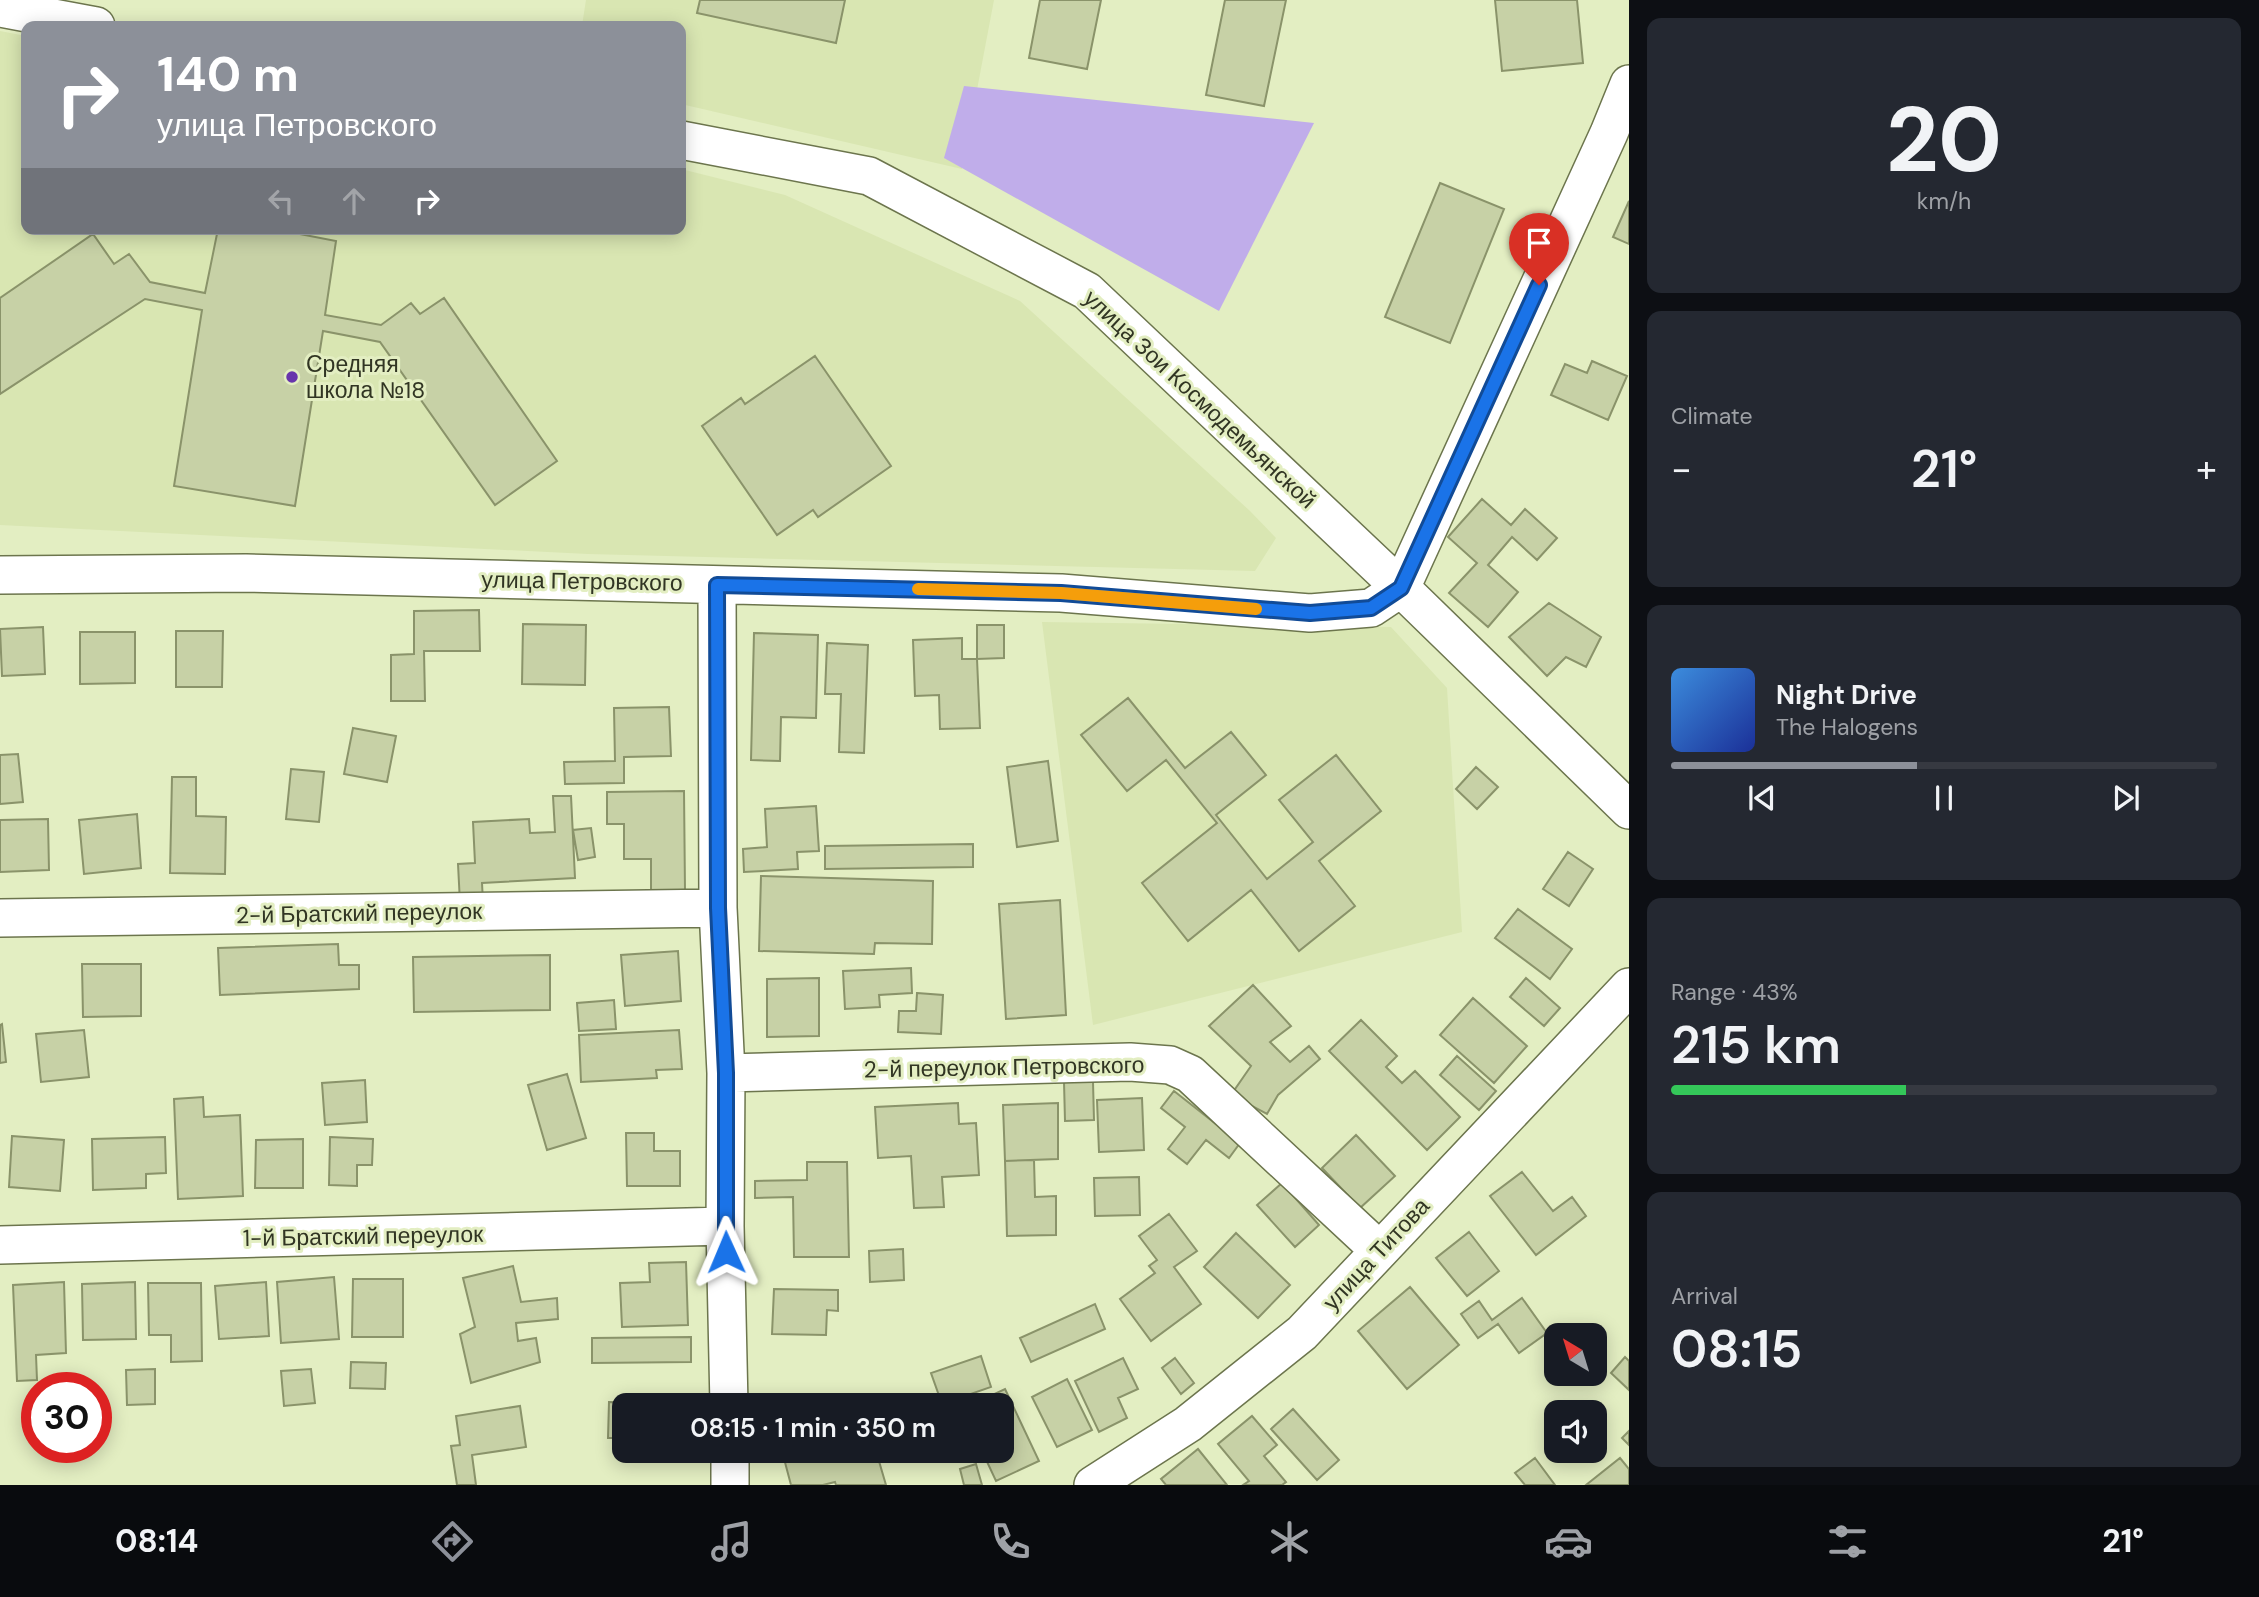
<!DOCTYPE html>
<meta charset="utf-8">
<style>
:root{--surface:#171b24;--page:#242831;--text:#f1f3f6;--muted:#9ea1a6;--line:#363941;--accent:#8c9099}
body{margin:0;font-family:"DM Sans",sans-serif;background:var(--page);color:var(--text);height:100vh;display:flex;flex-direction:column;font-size:26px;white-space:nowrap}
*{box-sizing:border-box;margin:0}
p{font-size:23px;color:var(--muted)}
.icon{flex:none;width:38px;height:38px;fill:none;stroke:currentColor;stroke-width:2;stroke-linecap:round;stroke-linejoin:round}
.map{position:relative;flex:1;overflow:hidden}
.drawer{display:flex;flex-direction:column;gap:18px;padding:18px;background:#0d0f14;width:630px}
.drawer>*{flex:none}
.top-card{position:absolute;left:21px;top:21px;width:665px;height:214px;border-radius:14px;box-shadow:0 4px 18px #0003;background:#8c9099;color:#fff;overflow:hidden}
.needle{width:46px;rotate:322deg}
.tools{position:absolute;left:1544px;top:1323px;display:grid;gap:14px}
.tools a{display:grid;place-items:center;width:63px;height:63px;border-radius:14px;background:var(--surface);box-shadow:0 4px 18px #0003;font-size:35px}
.speed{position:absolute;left:21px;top:1372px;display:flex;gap:14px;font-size:35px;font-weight:700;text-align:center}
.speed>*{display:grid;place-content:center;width:91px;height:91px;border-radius:50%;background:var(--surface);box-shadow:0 4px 18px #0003;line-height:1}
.speed .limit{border:10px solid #d22;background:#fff;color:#111}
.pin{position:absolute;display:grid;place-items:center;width:60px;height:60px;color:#fff;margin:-72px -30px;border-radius:50% 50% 50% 0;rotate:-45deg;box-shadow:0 0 7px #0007}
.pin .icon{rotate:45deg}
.me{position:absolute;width:77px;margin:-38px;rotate:359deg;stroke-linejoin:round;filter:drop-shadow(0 0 5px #0008)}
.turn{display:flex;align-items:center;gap:24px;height:147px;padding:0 21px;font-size:32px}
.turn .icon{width:91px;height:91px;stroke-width:2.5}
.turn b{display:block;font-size:49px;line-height:60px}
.lanes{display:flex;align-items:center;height:66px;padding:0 21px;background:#0003;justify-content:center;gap:35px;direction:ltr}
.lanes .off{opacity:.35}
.big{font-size:52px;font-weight:600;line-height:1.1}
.drawer .tile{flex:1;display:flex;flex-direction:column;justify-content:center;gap:10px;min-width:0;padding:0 24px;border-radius:14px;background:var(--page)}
.drawer .dial{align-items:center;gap:0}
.dial b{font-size:91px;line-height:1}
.song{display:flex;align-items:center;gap:21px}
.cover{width:84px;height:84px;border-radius:10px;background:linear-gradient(135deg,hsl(210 70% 55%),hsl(230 70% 35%))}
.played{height:7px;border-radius:4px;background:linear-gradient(90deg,var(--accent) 45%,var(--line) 45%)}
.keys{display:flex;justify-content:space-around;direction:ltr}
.heat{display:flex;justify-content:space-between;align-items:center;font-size:38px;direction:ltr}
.charge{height:10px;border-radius:5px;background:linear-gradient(90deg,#34c759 43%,var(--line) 0)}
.trip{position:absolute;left:612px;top:1393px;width:402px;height:70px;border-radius:14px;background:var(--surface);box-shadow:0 4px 18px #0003;font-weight:600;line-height:70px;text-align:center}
.dock{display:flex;height:112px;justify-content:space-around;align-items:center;background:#090b0e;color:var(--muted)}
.dock .icon{width:49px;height:49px}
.dock .current{color:var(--accent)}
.dock b{font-size:32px;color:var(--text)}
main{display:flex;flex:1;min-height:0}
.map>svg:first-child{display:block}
.built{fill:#d9e6b2}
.green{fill:#c0adea}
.building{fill:#c7d1a6;stroke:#8a936a;stroke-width:2}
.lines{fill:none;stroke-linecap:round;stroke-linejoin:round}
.minor-casing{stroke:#6c754d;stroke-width:40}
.minor{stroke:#fff;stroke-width:37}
.route-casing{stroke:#114b97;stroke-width:18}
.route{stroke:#1a73e8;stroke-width:12}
.slow{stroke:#f59e0b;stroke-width:12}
.poi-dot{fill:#6835ac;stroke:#e3eec2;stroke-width:2.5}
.labels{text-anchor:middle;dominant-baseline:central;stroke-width:6;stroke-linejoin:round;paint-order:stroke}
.poi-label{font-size:23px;fill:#313523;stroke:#e3eec2;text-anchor:start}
.street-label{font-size:23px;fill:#313523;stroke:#e3eec2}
</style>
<main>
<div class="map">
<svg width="1629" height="1485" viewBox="0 0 1629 1485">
<rect width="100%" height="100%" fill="#e3eec2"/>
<path class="built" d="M586,0H994L962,169L681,104V26H582Z
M0,31L26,36V229H681V169L785,195L1020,301L1250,511L1276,538L1255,571L588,554L0,525Z
M1042,622L1391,627L1447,688L1462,932L1093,1025Z"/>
<path class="green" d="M964,86L1314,123L1219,311L944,158Z"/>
<path class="building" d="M700,0H845L836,43L697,13Z
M1040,0H1101L1087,69L1029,58Z
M1225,0H1286L1264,106L1206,95Z
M1495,0H1577L1583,63L1502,71Z
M1440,183L1504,209L1450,343L1385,317Z
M1629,201V244L1613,237Z
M218,229H274L336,241L325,315L381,325L411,303L420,314L444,298L557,461L495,505L380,342L323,331L295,506L174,486L202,310L145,299L0,394V298L93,234L114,264L129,254L150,282L205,293Z
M815,356L891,466L818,517L813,510L777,535L702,426L741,398L745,404Z
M1592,361L1627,376L1608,420L1551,395L1565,364L1587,373Z
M1482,499L1511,525L1525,509L1557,538L1537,560L1512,537L1488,565L1518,592L1488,627L1449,593L1477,563L1448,537Z
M1549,603L1601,637L1586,667L1566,657L1547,676L1509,637Z
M479,610L480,651H424L425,701H391V655L414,654V611Z
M523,624L586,625L585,685L522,684Z
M977,625H1004V658L977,659Z
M43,627L45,674L2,676L0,629Z
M176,631H223L222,687H176Z
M80,632H135V683L80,684Z
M754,633L818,635L816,718L781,717L780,761L751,760Z
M962,638V659H977L980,728L940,729L939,695L915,696L913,640Z
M827,643L868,645L864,753L839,752L841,694H825Z
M1128,698L1185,768L1231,732L1266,775L1216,815L1267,879L1313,842L1279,800L1336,755L1381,811L1319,861L1355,906L1299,951L1251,890L1188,941L1142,883L1217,823L1166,760L1127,791L1081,735Z
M669,707L671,756L624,757V783L565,784L564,762L615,761L614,708Z
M353,728L396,736L387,782L344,774Z
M18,754L23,802L0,804V755Z
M1048,761L1058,841L1017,847L1007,767Z
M1476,767L1498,787L1477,809L1456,789Z
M291,769L324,772L319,822L286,819Z
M172,777H196V816L226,817L225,874L170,873Z
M684,791L685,890L651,891V859H624V824H607V792Z
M553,796H571L575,878L482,883L483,902L460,903L458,864L475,863L473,822L529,819L530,833L555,832Z
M816,806L819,851L797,852L798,869L744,872L743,849L767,847L765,809Z
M137,814L141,868L84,874L79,820Z
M48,819L49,870L0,872V820Z
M591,828L595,857L578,860L573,830Z
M973,844V867L825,869V846Z
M1568,852L1593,869L1569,906L1543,889Z
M761,876L933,881L932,944L875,943L874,954L759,951Z
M1060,900L1066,1015L1006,1019L999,904Z
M1518,909L1572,949L1550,979L1495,938Z
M338,944L339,965H359V989L220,995L218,948Z
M678,951L681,1001L625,1006L621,955Z
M550,955V1010L414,1012L413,957Z
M82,964H141V1016L83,1017Z
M911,968L912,993L879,995L880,1007L845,1009L843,971Z
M819,978V1036L767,1037V979Z
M1526,978L1560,1008L1544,1026L1510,997Z
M1253,985L1291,1026L1270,1042L1290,1062L1309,1046L1320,1059L1278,1095L1267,1114L1231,1095L1251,1066L1209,1026Z
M917,993L943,995L941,1034L898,1032L899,1011H916Z
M1473,998L1527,1046L1494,1083L1440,1035Z
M614,1000L616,1029L579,1031L577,1003Z
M1361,1020L1397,1056L1386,1067L1402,1083L1415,1071L1460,1117L1427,1150L1329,1051Z
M2,1024L6,1062L0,1063V1025Z
M84,1030L89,1077L41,1082L36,1034Z
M679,1030L682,1069L656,1070L657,1078L581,1082L579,1035Z
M1457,1056L1496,1091L1479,1110L1440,1075Z
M567,1074L586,1138L547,1150L528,1085Z
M365,1080L367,1122L325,1125L322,1083Z
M1064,1082H1093L1094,1120L1065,1121Z
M1174,1091L1240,1143L1229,1158L1206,1140L1187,1164L1168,1149L1185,1127L1161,1108Z
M203,1097L204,1117L240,1115L243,1196L178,1199L174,1099Z
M1142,1098L1144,1150L1099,1152L1097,1100Z
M958,1103L959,1124L976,1123L979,1175L942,1177L944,1207L914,1208L911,1156L878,1158L875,1107Z
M1058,1103V1159L1005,1161L1003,1105Z
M626,1133H654V1151H680V1186H627Z
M1356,1135L1395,1176L1360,1208L1322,1168Z
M12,1136L64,1140L60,1191L9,1187Z
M165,1137L166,1173L146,1174V1188L93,1190L92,1139Z
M330,1137L373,1139L372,1165H357V1186L329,1185Z
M303,1139V1188H255L256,1140Z
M1034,1160L1035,1197L1056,1196V1235L1007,1236L1005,1161Z
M807,1162H847L849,1257H794L793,1197L755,1198V1181L807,1180Z
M1522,1172L1553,1211L1572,1197L1586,1216L1536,1255L1490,1196Z
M1139,1177L1140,1215L1095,1216L1094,1178Z
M1282,1183L1319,1225L1295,1247L1257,1205Z
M1169,1214L1197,1251L1174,1267L1201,1304L1151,1341L1120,1299L1155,1273L1149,1266L1157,1260L1139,1236Z
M1469,1232L1499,1271L1467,1296L1436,1258Z
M1236,1233L1290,1285L1258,1318L1204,1267Z
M903,1249L904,1280L870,1282L869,1251Z
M686,1262L688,1325L622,1327L620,1283L650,1282L649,1263Z
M513,1266L521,1302L557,1298L558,1319L516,1323L518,1341L536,1338L540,1362L471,1383L460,1334L475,1327L463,1278Z
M334,1277L339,1339L281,1343L277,1282Z
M353,1279H403V1337H352Z
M64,1282L66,1353L36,1355L37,1380L17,1381L13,1285Z
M135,1282L136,1339L83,1340L82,1284Z
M266,1282L269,1336L219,1339L215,1286Z
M148,1283H201L202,1361L171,1362V1335H149Z
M1410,1287L1459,1345L1407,1389L1358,1331Z
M774,1289L838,1290V1311L827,1310L826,1335L772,1334Z
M1522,1298L1547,1333L1519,1353L1498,1324L1478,1338L1461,1314L1479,1301L1492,1320Z
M1095,1304L1105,1329L1031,1362L1020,1338Z
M691,1337V1362L592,1363V1338Z
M981,1356L991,1387L942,1404L931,1373Z
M1625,1357L1629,1361V1390L1611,1373Z
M1123,1358L1138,1389L1118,1398L1127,1418L1099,1432L1075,1381Z
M1175,1358L1194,1383L1181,1394L1162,1368Z
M351,1362L386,1363L385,1389L350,1388Z
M155,1369V1404L127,1405L126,1370Z
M311,1369L315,1403L284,1406L281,1371Z
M1067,1379L1092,1430L1057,1447L1032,1397Z
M1005,1389L1039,1461L996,1481L982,1451H1003V1405L973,1404Z
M920,1395L924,1405H889Z
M609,1402L645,1403V1405H625V1438H608Z
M520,1406L526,1447L472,1455L476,1485H457L451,1446L460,1445L456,1416Z
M1293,1409L1339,1460L1317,1480L1271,1429Z
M1252,1416L1277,1445L1264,1456L1286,1482L1282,1485H1243L1249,1481L1218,1444Z
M1629,1431V1445L1622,1438Z
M1198,1449L1227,1485H1166L1161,1479Z
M782,1451H876L886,1485H836L835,1482L823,1485H791Z
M1535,1458L1555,1485H1525L1515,1473Z
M1620,1458L1629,1469V1485H1586Z
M976,1464L982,1485H964L960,1469Z"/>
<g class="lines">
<g class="minor-casing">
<path id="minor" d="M0,8L96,26
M681,140L869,176L1087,291L1401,588L1629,810
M0,575L246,573L1061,593L1310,613L1371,608L1401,588L1609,133L1629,84
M717,585L718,908L726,1073L725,1226L729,1405
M0,918L718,908
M726,1073L1130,1062L1170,1065L1190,1074L1379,1250
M0,1245L725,1226
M730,1451V1485
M1093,1485L1188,1424L1302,1333L1629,987"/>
</g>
<use href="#minor" class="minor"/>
</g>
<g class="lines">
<g class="route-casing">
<path id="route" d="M726,1252V1073L718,908L717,585L1061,593L1310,613L1371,608L1401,588L1539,285"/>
</g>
<use href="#route" class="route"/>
<path class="slow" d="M918,589L1061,593L1256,609"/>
</g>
<circle class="poi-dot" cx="292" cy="377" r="7"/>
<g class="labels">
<g class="poi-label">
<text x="306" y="364">Средняя<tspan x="306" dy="26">школа №18</tspan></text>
</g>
<g class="street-label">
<text transform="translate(1200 399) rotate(43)">улица Зои Космодемьянской</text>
<text transform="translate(582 581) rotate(1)">улица Петровского</text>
<text transform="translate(359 913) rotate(-1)">2-й Братский переулок</text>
<text transform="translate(1004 1067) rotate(-1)">2-й переулок Петровского</text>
<text transform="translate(363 1236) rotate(-1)">1-й Братский переулок</text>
<text transform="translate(1376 1254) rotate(-47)">улица Титова</text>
</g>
</g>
</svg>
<div class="tools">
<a><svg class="needle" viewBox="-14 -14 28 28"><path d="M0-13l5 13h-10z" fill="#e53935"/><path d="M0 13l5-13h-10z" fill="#9ea1a6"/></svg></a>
<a><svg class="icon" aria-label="sound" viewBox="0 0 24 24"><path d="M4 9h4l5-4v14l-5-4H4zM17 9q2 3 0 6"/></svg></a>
</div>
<div class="speed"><div class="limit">30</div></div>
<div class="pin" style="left:1539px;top:285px;background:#d93025"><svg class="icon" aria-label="arrive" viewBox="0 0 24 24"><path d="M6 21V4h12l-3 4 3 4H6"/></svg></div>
<svg class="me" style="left:726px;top:1252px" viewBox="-20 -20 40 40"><path d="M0-17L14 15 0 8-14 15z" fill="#1a73e8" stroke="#fff" stroke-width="4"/></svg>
<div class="trip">08:15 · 1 min · 350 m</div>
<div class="top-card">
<div class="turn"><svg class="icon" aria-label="right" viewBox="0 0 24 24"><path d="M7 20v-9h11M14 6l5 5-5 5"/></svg><div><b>140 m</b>улица Петровского</div></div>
<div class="lanes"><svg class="icon off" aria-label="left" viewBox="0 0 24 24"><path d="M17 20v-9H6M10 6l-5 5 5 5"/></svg><svg class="icon off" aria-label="ahead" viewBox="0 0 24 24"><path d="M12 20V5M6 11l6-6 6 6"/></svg><svg class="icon" aria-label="right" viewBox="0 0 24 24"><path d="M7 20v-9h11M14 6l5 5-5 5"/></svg></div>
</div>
</div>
<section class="drawer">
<div class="tile dial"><b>20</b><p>km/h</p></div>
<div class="tile"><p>Climate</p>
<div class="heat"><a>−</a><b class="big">21°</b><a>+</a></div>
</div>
<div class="tile">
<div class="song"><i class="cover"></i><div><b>Night Drive</b><p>The Halogens</p></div></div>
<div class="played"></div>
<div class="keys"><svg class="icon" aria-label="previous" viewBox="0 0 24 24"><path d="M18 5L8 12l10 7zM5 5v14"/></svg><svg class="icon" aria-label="pause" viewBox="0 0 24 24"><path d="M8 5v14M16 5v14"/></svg><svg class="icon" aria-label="next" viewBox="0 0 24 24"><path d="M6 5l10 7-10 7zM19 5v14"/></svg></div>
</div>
<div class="tile"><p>Range · 43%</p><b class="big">215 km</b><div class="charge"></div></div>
<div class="tile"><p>Arrival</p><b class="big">08:15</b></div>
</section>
</main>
<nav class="dock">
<b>08:14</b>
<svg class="icon current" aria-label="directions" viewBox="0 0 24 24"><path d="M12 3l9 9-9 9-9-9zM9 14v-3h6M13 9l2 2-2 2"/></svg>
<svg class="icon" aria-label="music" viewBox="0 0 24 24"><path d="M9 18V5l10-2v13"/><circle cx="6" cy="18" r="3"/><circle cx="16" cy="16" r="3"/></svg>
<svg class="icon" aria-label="phone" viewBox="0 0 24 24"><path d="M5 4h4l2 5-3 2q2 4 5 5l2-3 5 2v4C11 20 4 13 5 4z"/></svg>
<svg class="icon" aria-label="climate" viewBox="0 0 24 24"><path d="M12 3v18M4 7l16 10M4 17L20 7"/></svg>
<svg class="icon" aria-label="car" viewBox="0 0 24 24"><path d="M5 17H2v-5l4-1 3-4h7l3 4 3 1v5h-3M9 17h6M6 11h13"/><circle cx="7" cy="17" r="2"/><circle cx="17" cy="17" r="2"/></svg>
<svg class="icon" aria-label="filters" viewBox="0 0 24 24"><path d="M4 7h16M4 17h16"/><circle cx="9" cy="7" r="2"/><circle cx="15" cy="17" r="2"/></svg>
<b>21°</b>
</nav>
